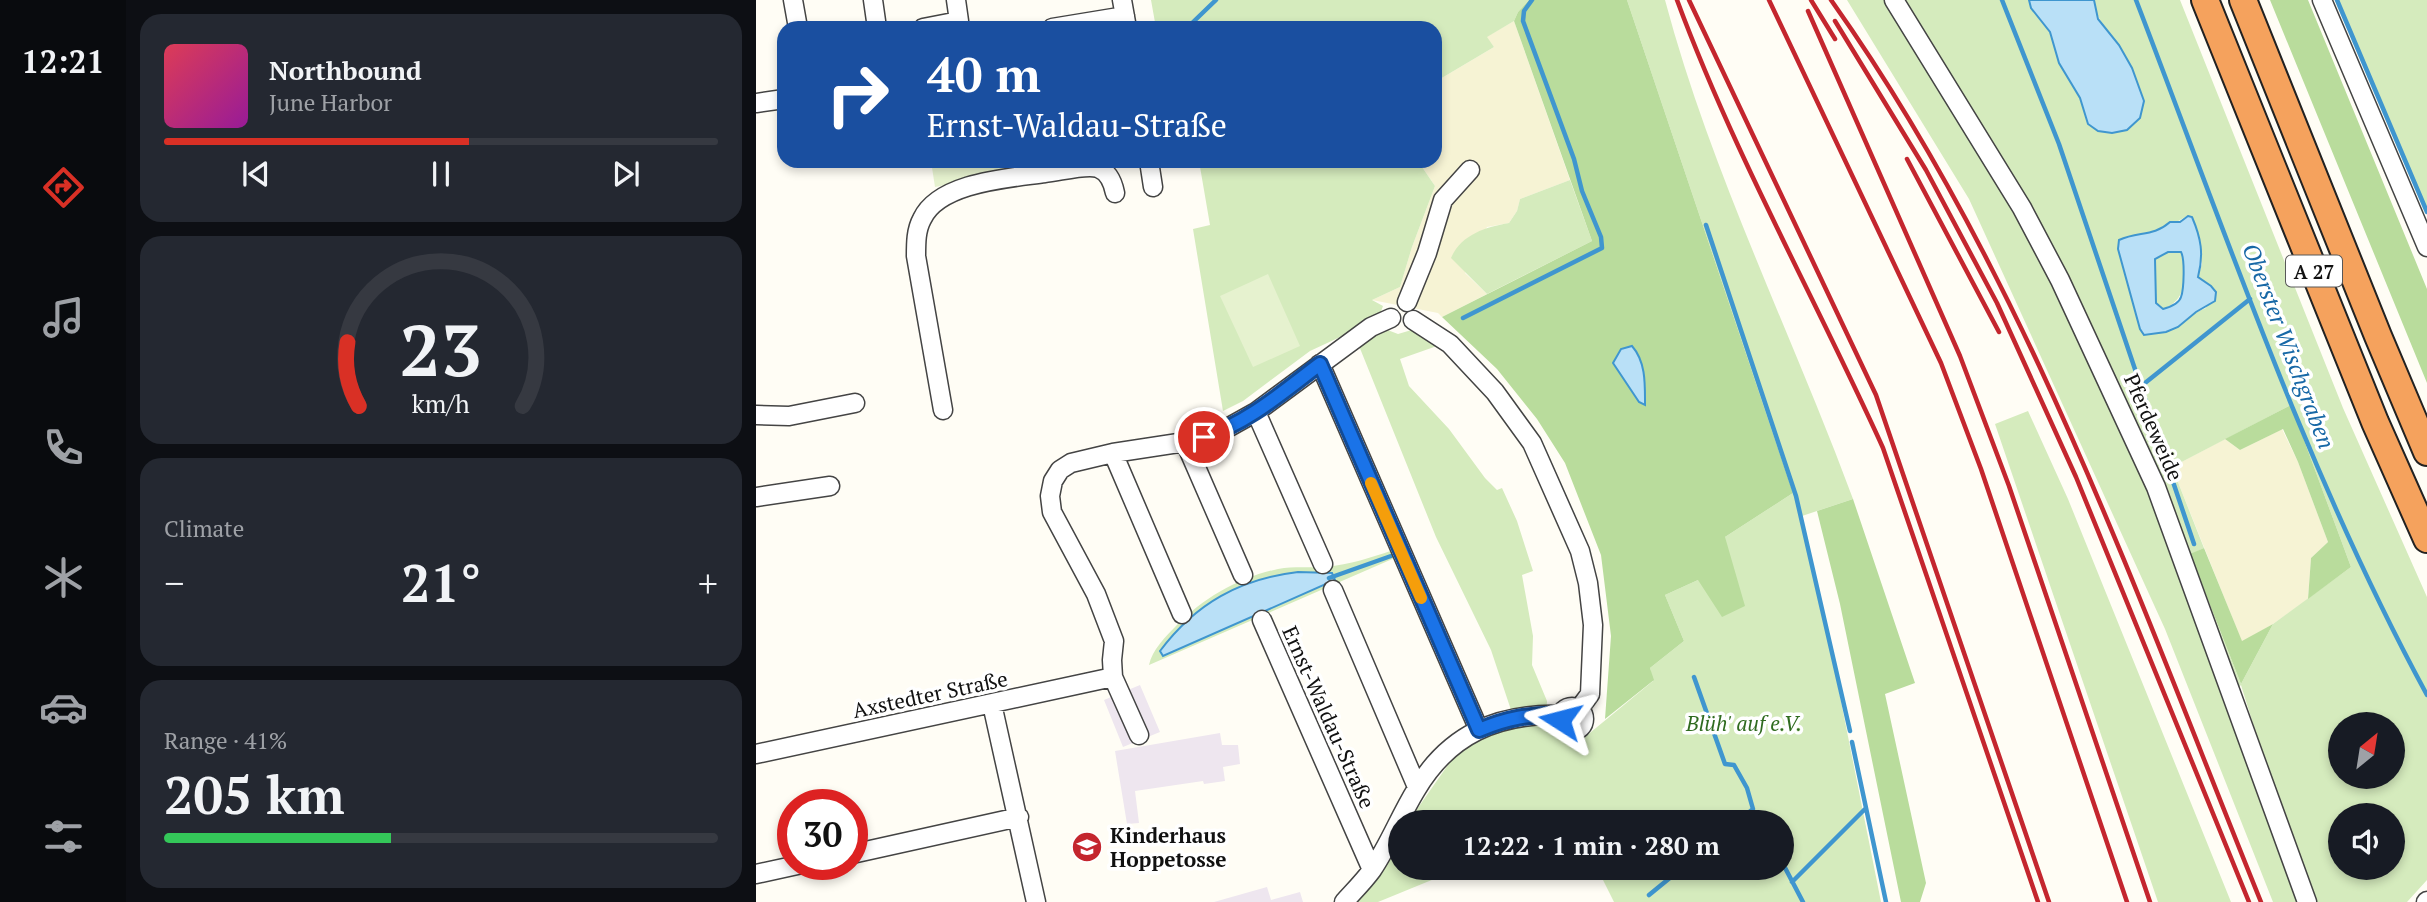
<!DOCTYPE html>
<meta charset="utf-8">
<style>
:root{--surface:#171b24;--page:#242831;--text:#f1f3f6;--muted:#9ea1a6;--line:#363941;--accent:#d93025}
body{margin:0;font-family:"PT Serif",serif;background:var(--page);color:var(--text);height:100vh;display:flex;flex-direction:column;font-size:26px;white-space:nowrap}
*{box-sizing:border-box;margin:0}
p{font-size:23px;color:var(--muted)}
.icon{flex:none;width:38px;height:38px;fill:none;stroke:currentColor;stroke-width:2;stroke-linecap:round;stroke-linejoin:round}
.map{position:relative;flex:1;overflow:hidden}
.drawer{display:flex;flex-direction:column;gap:14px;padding:14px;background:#0d0f14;width:630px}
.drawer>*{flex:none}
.banner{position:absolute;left:21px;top:21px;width:665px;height:147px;border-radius:21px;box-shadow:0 4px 10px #0003;background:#1a4fa0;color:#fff;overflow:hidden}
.needle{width:46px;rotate:30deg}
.tools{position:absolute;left:1572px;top:712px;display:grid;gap:14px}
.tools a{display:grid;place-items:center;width:77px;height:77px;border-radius:50%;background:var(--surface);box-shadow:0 4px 10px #0003;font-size:35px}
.speed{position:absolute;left:21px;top:789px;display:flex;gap:14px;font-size:35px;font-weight:700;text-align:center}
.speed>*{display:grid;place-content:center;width:91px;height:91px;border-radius:50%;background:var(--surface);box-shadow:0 4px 10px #0003;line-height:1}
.speed .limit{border:10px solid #d22;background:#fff;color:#111}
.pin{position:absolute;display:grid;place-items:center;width:60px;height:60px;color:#fff;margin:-30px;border:4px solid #fff;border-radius:50%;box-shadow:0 2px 7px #0007}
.me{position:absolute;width:77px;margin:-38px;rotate:279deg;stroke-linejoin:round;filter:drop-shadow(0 0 5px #0008)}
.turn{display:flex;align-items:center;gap:24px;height:147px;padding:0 35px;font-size:32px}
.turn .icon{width:91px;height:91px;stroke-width:2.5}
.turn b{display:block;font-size:49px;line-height:60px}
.big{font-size:52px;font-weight:800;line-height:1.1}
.drawer .card{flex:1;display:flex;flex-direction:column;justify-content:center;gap:10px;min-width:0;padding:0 24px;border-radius:21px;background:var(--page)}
.drawer .dial{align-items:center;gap:0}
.dial svg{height:182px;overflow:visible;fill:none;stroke:var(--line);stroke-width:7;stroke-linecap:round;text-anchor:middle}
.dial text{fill:var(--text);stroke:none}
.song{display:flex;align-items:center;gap:21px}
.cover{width:84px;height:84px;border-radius:10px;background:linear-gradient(135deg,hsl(350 70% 55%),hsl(300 70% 35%))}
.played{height:7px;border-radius:4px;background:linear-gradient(90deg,var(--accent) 55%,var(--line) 55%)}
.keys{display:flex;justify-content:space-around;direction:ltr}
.heat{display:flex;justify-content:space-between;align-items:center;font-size:38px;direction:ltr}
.charge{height:10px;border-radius:5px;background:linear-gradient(90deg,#34c759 41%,var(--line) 0)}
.trip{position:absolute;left:632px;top:810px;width:406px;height:70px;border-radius:35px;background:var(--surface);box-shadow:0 4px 10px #0003;font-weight:800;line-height:70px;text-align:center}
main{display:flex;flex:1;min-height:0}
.tab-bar{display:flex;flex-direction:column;width:126px;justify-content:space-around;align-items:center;background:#090b0e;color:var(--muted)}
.tab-bar .icon{width:49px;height:49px}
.tab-bar .selected{color:var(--accent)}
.tab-bar b{font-size:32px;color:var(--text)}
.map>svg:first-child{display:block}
.industrial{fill:#eee6ef}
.farmland{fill:#f6f3d4}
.green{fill:#d5ebbd;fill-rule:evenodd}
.forest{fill:#b9dc9c}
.pitch{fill:#e6f2cf}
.water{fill:#b9e0f7;stroke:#3f96cf;stroke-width:2;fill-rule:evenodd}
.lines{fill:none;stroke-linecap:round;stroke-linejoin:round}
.stream{stroke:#3f96cf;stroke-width:4.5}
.minor-casing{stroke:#444;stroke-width:21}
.highway-casing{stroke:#222;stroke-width:30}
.minor{stroke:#fff;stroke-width:18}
.highway{stroke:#f5a25d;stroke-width:26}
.rail{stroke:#c4262e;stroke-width:4.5}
.route-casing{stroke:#114b97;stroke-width:18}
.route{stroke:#1a73e8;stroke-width:12}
.slow{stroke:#f59e0b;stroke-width:12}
.labels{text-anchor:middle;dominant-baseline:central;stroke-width:7;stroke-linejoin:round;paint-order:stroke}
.shield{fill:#fff;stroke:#585858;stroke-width:2}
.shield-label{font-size:19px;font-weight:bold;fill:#111}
.street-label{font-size:21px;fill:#111;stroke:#fff}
.park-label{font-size:21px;font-style:italic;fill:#2f6b1f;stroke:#fff}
.poi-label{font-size:21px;font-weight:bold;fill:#111;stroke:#fff;text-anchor:start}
.water-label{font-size:23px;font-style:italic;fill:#1768a6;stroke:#fff}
</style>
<main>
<nav class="tab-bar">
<b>12:21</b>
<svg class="icon selected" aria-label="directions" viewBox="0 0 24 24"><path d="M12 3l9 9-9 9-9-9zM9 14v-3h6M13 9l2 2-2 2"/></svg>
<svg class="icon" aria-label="music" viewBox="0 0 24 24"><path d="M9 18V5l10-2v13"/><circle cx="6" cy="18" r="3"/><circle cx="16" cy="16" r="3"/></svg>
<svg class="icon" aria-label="phone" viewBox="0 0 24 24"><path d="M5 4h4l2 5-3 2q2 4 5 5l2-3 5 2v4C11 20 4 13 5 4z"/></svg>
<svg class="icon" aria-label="climate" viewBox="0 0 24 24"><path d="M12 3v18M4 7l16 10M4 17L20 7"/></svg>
<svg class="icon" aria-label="car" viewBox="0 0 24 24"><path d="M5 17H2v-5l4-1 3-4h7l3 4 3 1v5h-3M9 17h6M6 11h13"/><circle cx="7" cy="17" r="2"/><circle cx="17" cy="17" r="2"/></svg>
<svg class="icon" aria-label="filters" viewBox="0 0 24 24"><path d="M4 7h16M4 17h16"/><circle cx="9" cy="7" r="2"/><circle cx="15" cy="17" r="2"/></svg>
</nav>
<section class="drawer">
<div class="card">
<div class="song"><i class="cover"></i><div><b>Northbound</b><p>June Harbor</p></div></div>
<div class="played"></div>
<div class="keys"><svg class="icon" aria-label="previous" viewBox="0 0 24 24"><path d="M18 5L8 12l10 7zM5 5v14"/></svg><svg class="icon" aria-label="pause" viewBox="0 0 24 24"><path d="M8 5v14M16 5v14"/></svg><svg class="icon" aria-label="next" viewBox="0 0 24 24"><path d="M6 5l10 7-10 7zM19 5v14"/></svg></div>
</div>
<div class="card dial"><svg viewBox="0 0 100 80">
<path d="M14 69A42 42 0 1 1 86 69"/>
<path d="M14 69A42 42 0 0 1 9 41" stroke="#d93025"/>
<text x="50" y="56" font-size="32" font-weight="700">23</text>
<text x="50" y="72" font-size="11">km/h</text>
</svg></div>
<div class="card"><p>Climate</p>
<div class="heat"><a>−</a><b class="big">21°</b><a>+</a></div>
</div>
<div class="card"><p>Range · 41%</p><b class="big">205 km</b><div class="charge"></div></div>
</section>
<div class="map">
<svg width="1671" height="902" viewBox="0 0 1671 902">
<rect width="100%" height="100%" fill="#fffdf5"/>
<path class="industrial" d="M384,685L404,732L367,747L348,700Z
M464,733L466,745H482L484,764L467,767L469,781L448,784L447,781L379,791L383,823L371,824L359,751Z
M511,887L515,900L544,892L547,902H458Z"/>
<path class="farmland" d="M758,21L814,180L764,199L761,211L753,223L731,227L709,273L731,294L686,317L682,313L616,300L644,287L656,247L679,186L662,161H679V82L738,47L730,37Z
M1526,429L1542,462L1572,542L1555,558L1552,599L1517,624L1486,642L1416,467L1469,439L1484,450Z"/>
<path class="green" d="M395,0H773L762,12L758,21L731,37L738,47L679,82V28H400Z
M871,0H909C955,172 1035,332 1097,499L1043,517L1065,601L1125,902H858L841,868H1026V822H819L815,815L800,822H652L694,762L715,738L759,722L735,650L680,537L597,331L554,351L487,401L467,411L437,229L454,225L443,161H662L679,186L656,247L644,287L616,300L627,306L623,317L629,329L642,334L659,329L681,346L644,359L653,386L693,429L729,478L741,490L746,488L761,521L777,571L766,575L777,636L776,665L791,701L790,717L818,746L897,681L894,668L928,641L909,595L942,580L969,537L1037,493Z
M1091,0H1273L1276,8L1294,32L1303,62L1324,98L1332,124L1388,101C1382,82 1375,65 1365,49C1354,31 1340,22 1338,0H1424L1587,408L1671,597V880L1651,902H1558L1541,865L1485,685L1473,697L1544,902H1517L1409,629L1213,199ZM1431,216L1446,264L1442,277L1455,286L1450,308C1417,321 1428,338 1384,329L1362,249L1363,240L1403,232ZM1535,405L1595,567L1517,624L1485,684L1434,555L1448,548L1416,467ZM1584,724H1636V777H1584ZM1584,816H1636V868H1584Z
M1579,0H1671V210Z
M814,180L836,241L731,294L695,258C705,235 729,227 753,223L761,211L764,199Z
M1412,252H1425L1429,258C1426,283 1432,299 1407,309L1400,303L1399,259Z
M1272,411L1312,499L1475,902H1402L1239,424Z
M637,550L641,557L393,665C396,650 410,636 420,626C447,598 484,577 522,569C538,566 554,568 570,567C594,564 615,558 637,550ZM578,580L408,656L405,651L436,615L486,585Z
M644,834V868H705L622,902H597Z"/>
<path class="forest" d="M773,0H871L1037,493L969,537L989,606L966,617L942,580L909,595L928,641L894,668L898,680L849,719L855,636L845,555L809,463L781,419L741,369L686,317L836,241L758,21L762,12Z
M1514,0H1552L1671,289V383Z
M1535,405L1595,567L1552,599L1555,558L1572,542L1542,462L1527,429L1484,450L1469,439Z
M1097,499L1159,683L1129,694L1170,883L1164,902H1145L1084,604L1061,511Z
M1448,548L1486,641L1517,624L1485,684L1434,554Z"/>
<path class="pitch" d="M175,161H323L179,187Z
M512,274L544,346L497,367L464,296Z"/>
<path class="water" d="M1273,0H1338L1342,19L1363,45L1376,68L1388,101L1384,118L1371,130L1356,133L1342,131L1332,124L1324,98L1303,63L1294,32L1275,8Z
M1432,216L1436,217C1445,238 1448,254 1442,277L1455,286L1460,292L1459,301L1440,312L1422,327L1410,332L1388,335L1384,329L1362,249L1363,240C1383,231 1397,237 1414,222H1424ZM1412,252H1425C1429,259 1428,289 1425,297C1423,304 1414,307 1407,309L1400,303L1399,259Z
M876,346C890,362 889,384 889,405L883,402L857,363L865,349Z
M542,572L576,573L579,580L407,656L404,651C440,603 484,579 542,572Z"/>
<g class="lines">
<path class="stream" d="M1246,0L1303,144L1438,544
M1380,0C1470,234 1551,474 1671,695
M1581,0L1671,212
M433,26L460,0
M950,225L1040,496L1094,731
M707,318L846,248L845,237L826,191L818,159L767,21L768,11L776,0
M1384,387L1494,299
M573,578L635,556
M938,677L969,764L978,765L991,788L997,809L981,822
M1096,742L1130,902
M1005,820L1006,822
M1026,862L1047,902
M1036,882L1109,809
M893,895L926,868"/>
<g class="minor-casing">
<path id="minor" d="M37,0L42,28
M117,0L121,28
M366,0L371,28
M1138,0L1266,208L1304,280L1400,487L1551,902
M1566,0L1671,247
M167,28L203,21L200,0
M296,28L369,16
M0,103L28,99
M393,161L397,187
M651,302L671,253L687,200L714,170
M657,320L694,344L739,392L776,443L824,551L832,583L837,625L834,694L823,709
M564,364L723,730
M187,410L160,256C160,243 160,230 166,219C183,182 254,178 289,173C302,172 330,164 342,168C353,172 357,183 359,193
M500,412L567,564
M0,415L33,416L99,403
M429,442L487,575
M357,453L426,614
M0,497L74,486
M577,590L661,787
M506,620L616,870
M236,704L280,902
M804 719a12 12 0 1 1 24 0a12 12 0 1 1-24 0Z
M383,735L357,677L356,660L358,641L340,594L296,512L294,496L297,481L304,470L315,463L357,453L429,442L466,431L500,412L615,327L635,318
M0,754L357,677
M96,854L263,817
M0,874L46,864
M588,902C597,892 608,881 616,870C633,845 644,816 660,790C693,734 742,713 805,715
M1670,902L1671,901"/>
</g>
<g class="highway-casing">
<path id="highway" d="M1449,0L1619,422L1671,539
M1487,0L1622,336L1671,452"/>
</g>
<use href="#minor" class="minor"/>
<use href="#highway" class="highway"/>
<path class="rail" d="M921,0C978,154 1059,298 1127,448L1282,902
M933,0L1120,395L1293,902
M1013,0L1185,363L1225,469L1371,902
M1055,0L1079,39
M1075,0C1269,273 1380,594 1505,902
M1052,11L1204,356L1253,486L1394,902
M1079,21L1170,170L1241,303L1320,477L1493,902
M1151,159L1243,332"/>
</g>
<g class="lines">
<g class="route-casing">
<path id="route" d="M448,437C492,423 528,391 564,364L723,730C751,718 774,714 805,715L804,720"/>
</g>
<use href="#route" class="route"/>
<path class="slow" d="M615,483L665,598"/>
</g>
<defs>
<g id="school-disc" transform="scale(1.575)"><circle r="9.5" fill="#c4262e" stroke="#fff"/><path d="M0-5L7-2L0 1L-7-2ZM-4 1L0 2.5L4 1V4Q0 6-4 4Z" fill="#fff"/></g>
</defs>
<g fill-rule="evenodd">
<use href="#school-disc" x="331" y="847"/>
</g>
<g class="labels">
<rect class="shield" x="1530" y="255.5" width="56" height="31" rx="5"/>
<g class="shield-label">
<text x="1558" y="271">A 27</text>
</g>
<g class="street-label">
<text transform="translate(1398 427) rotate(66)">Pferdeweide</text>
<text transform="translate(174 694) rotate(-12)">Axstedter Straße</text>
<text transform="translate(573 717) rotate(66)">Ernst-Waldau-Straße</text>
</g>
<g class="park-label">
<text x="988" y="723">Blüh' auf e.V.</text>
</g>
<g class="poi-label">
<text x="354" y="835">Kinderhaus<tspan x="354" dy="24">Hoppetosse</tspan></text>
</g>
<g class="water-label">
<text transform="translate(1533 346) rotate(69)">Oberster Wischgraben</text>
</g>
</g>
</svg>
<div class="tools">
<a><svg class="needle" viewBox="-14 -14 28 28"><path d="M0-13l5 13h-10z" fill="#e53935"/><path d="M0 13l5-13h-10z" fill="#9ea1a6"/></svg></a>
<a><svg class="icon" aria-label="sound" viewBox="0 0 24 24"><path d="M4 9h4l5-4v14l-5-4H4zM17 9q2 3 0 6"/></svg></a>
</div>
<div class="speed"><div class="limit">30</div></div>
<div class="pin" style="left:448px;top:437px;background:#d93025"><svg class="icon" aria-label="arrive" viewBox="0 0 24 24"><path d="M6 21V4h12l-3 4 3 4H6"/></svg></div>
<svg class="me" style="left:804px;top:720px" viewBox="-20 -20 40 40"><path d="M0-17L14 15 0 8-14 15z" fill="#1a73e8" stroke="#fff" stroke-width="4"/></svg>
<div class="trip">12:22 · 1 min · 280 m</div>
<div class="banner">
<div class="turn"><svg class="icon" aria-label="right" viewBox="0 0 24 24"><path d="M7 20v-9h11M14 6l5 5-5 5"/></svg><div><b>40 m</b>Ernst-Waldau-Straße</div></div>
</div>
</div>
</main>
